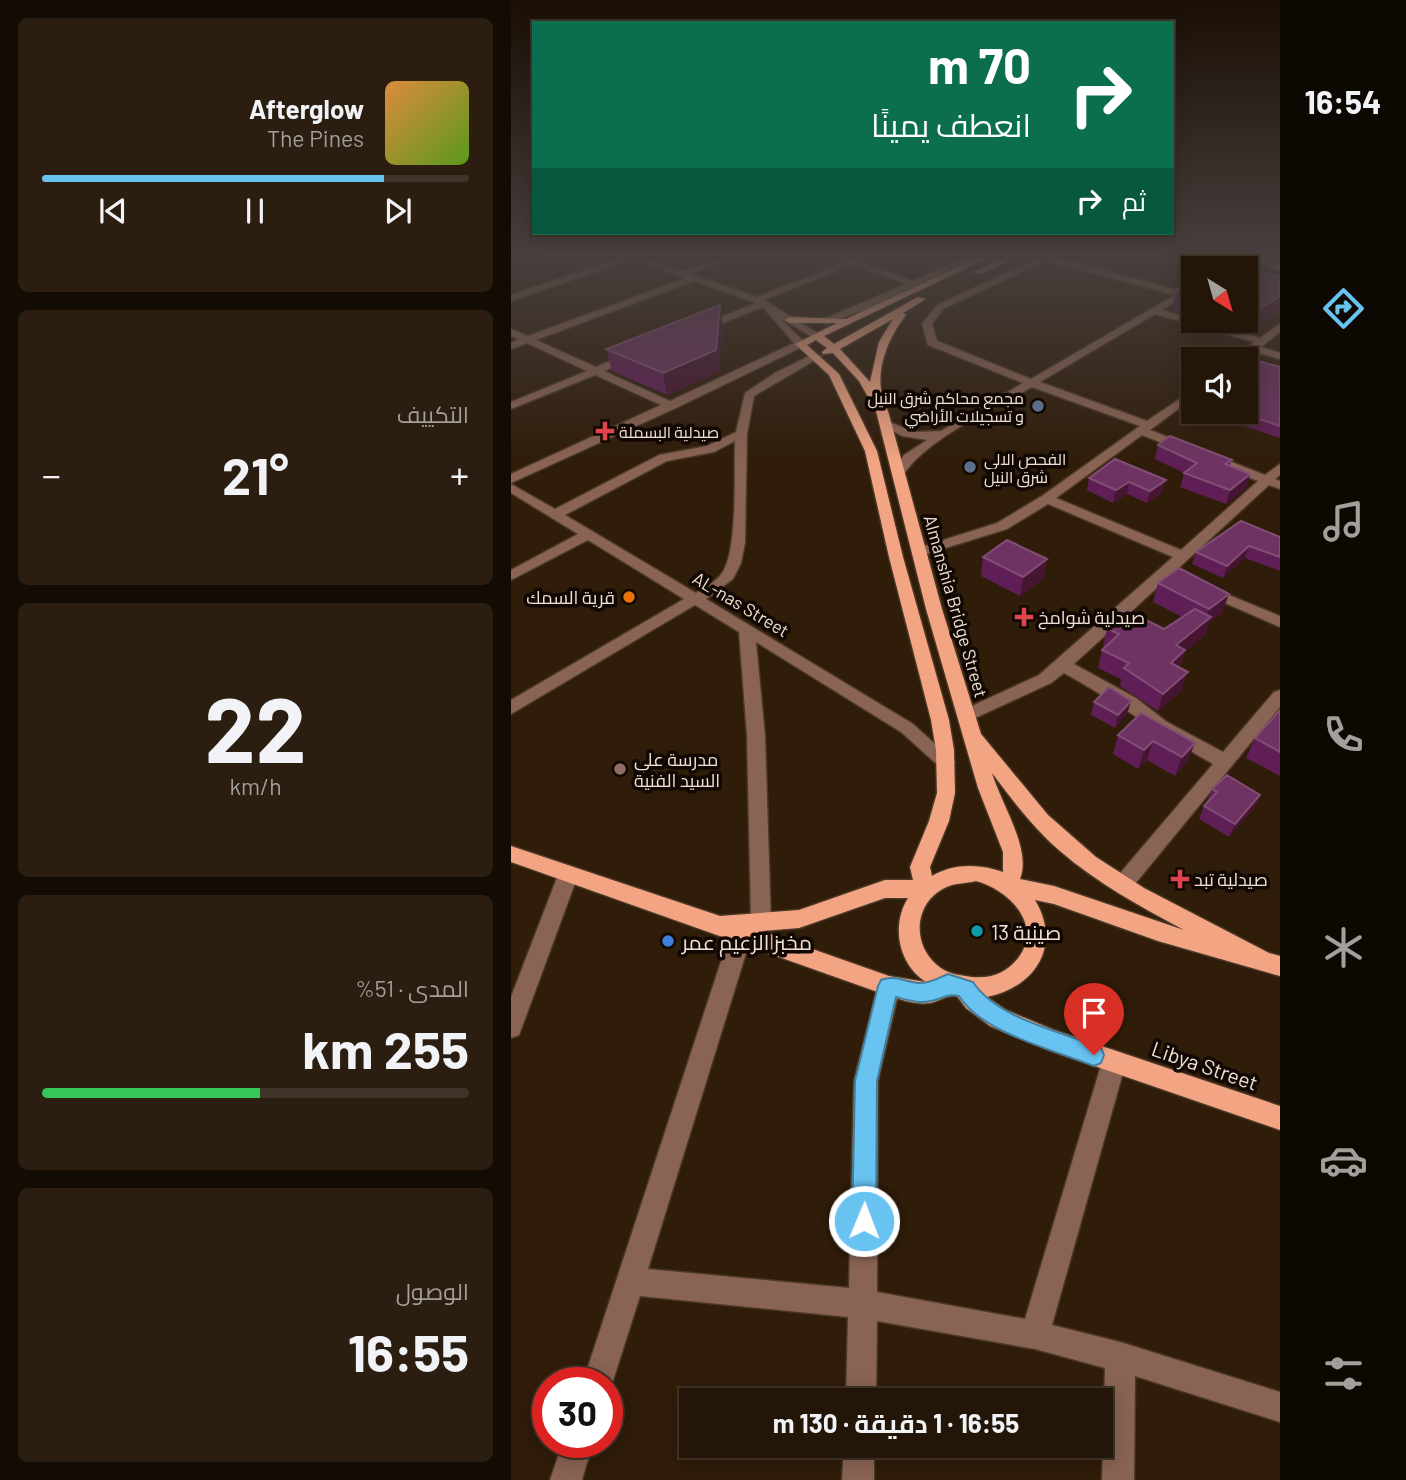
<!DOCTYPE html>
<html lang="ar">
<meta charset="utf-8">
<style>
:root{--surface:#231507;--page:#2b1e11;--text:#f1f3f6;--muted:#a39f9b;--line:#403428;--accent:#69c3f1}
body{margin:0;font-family:Barlow,Cairo,sans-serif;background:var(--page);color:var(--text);direction:rtl;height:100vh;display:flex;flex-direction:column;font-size:26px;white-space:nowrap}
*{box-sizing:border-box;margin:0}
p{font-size:23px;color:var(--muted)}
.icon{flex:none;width:38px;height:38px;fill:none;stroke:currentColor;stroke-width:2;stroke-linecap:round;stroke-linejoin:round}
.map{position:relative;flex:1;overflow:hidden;direction:ltr}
.drawer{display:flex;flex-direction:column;gap:18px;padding:18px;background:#130c04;width:511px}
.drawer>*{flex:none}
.top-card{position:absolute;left:21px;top:21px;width:642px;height:214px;border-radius:0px;box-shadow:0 4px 18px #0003,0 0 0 2px var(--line);direction:rtl;background:#0b6e4f;color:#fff;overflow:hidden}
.needle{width:46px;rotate:143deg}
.tools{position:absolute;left:670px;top:256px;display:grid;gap:14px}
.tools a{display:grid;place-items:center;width:77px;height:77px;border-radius:0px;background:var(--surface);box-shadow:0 4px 18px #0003,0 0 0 2px var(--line);font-size:35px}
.speed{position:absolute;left:21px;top:1367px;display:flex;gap:14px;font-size:35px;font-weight:700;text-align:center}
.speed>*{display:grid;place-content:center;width:91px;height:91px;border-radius:50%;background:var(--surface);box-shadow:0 4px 18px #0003,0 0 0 2px var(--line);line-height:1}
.speed .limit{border:10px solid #d22;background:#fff;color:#111}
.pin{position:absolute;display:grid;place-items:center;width:60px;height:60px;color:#fff;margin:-72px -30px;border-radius:50% 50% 50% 0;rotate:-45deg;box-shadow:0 0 7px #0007}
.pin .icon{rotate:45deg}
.me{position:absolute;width:77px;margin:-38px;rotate:1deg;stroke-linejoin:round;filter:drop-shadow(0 0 5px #0008)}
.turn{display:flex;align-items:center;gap:24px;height:147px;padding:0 28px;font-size:32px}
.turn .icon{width:91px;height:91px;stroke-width:2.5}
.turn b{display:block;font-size:49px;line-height:60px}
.then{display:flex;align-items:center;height:66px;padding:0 28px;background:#0003;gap:14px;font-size:26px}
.big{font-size:52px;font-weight:700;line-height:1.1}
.drawer .card{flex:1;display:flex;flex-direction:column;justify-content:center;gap:10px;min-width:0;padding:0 24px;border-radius:10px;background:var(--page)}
.drawer .dial{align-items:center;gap:0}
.dial b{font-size:91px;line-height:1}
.song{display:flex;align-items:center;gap:21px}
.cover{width:84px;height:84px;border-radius:10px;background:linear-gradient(135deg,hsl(30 70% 55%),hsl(90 70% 35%))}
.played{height:7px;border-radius:4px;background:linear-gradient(90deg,var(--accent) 80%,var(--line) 80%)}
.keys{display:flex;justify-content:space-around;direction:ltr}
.heat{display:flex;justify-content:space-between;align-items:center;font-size:38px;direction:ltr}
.charge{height:10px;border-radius:5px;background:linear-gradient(90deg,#34c759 51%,var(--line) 0)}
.trip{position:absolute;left:168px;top:1388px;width:434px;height:70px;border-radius:0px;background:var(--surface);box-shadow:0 4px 18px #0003,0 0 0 2px var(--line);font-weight:700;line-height:70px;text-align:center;direction:rtl}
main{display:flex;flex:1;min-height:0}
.dock{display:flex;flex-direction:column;width:126px;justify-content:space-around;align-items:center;background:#0e0803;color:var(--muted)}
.dock .icon{width:49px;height:49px}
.dock .on{color:var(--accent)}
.dock b{font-size:32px;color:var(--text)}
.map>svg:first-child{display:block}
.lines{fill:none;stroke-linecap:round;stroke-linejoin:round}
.minor-casing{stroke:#4a3726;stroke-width:3}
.major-casing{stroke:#4a3726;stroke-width:3}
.minor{fill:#896353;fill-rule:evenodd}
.major{fill:#f3a583;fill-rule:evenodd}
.wall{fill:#5f1f56}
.shaded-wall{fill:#451531}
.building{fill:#6e3363;stroke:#824e75;stroke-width:2}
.route{fill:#69c3f1;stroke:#447f9d;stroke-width:2}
.service-dot{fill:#5c6f8a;stroke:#110803;stroke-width:2.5}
.health-dot{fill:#e0444e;stroke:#110803;stroke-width:2.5}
.food-dot{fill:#e8710a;stroke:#110803;stroke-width:2.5}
.education-dot{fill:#8d6e63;stroke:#110803;stroke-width:2.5}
.culture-dot{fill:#0f9aa8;stroke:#110803;stroke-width:2.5}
.shop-dot{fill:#3f7fe0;stroke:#110803;stroke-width:2.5}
.labels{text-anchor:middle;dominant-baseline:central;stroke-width:7;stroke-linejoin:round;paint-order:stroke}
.far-poi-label{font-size:16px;fill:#eee0d5;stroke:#110803;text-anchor:start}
.poi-label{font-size:18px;fill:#eee0d5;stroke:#110803;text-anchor:start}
.street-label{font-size:18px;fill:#eee0d5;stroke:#110803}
.near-poi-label{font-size:21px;fill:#eee0d5;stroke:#110803;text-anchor:start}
.near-street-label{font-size:21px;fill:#eee0d5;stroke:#110803}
</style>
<main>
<nav class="dock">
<b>16:54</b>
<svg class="icon on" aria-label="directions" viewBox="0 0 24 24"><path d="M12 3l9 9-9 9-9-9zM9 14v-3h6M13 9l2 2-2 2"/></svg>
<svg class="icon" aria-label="music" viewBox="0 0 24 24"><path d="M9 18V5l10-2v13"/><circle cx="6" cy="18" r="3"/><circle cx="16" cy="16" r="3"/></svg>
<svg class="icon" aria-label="phone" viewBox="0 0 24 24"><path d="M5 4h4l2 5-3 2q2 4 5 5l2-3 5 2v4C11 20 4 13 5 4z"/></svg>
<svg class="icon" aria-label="climate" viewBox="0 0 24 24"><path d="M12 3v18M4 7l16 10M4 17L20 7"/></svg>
<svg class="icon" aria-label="car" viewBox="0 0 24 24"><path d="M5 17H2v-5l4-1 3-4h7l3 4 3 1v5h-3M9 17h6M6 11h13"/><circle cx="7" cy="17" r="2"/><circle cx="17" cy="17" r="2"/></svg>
<svg class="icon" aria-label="filters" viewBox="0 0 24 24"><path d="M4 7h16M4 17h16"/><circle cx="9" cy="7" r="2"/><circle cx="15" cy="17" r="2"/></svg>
</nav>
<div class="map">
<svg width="769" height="1480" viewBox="0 0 769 1480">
<rect width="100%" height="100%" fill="#2f1c09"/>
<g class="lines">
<g class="minor-casing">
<path id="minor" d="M0,256H5L1,258Z
M115,256C135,256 150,268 170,270C184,272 206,256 224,256L180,274L246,297L334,262L320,256L341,259L361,256L349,262L402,281L456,256H467L358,308L316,324L313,323V319L395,284L341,265L253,300L311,336L303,338L269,318L293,342V346L165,408L0,483V474L150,405L84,375L0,409V402L76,371L16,343L0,349V343L8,339L0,336V329L17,336L175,278L122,259L0,301V295ZM183,281L245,303L185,327V331H191L252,307L283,343L159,401L93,371L124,358V354H116L85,367L25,340Z
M531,256H542L670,291L682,285V291L651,310L749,338L769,324V332L750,347L769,353V359L744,352L735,359H723L743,342L644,314L529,382L636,421L682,390V398L639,430L754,475L769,464V475L764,479L769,481V489L758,485L563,664L625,698L656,722L712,752L763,692L769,690V707L619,890L612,893L605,890L602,884L605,878L702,764C651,735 604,701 553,673L540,683L462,719H450L447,715L450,711L528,675L662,557L537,504L496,529L409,556L402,552L404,549L486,523L531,496L629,426L521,387C482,409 417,438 392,475L388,476L382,472L393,455L416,440L391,436L370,424L376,421L403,432L430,431L512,383L417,345L411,324L426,305ZM535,261L664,295L520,379L426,341L421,324L432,309ZM631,435L747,481L670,550L545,498Z
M719,256H733L769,265V271Z
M302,354L311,356L243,396L236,434L234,543L230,563L222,579L195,599L402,724L444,762L441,767H429L390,732L245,642L254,736L260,922L257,928L250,931L243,928L240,922L236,736L228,632L184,605L0,714V700L173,599L77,540L0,580V570L67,534L0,493V484L44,509L148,455L196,446L225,432L234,393L264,373ZM224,441C223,471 227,551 211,573C205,582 194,587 185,593L54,515L156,461L203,452Z
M696,586L769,616V627L691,593L689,590L691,587Z
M57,867L64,869L67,875L11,1027L8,1035L0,1038V997L47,875L50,869Z
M230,925L237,927L241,934L137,1269L338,1288L343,1081L367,986L370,979L378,976L386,979L389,986L367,1081L366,1292L514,1319L591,1062L595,1054L603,1050L611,1054L615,1062L541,1325L609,1342L769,1392V1422L624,1376L623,1480H591L594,1368L524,1349L366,1321L365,1400H335L337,1317L129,1296L98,1393L96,1382H72L219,934L223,927Z
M52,1442H82L71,1480H39Z
M333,1446H363V1480H331Z"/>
</g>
<g class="major-casing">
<path id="major" d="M470,256H481L313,336L323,344L407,297L415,299L392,313L395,315C374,342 360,380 377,411L431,609L470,734L537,815L585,857L633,888L758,953L769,956V976L647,941L543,904L524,900C551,945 525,987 476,997L495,1010L543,1030L769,1106V1130L543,1052L479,1026L455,1008L446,996C436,994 429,1001 419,1003C405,1005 391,1000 378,996L0,862V846L209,916L288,910L374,880H402L399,867L418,821L426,793L425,750L420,720L378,557L354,451L318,375L284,344L326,323H279L274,320L279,317L335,319ZM382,319L368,342L359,382L329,349ZM305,340L316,348L311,352L312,354L322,353L348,381L365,411L415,609L467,788L492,852V872C469,864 443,863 421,876L419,867L438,821L444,793L443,750L438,720L392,557L366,451L328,374L296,345ZM481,773C502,801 523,829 549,851C586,883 630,907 673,930L543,886L509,879C521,849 490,804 481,773ZM465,881C496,889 532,923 508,957C496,973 480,979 461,977C448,975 436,974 426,965C399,942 404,899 438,886C446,883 457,883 465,881ZM374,898H397C380,925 387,964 415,982L378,976L250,931L288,928Z
M496,256H507L470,274L463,272Z"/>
</g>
<use href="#minor" class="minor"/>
<use href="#major" class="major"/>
</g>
<path class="wall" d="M735,268L769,276V312L739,332L697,320H735Z
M682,280V316L661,310L665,290Z
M212,326L208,372L156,395L101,371L95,349Z
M769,367V438L688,411H735Z
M647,445L721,460L718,466L739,474L735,488L715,504L669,487L673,473L644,459Z
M604,459L652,492L636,503L616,494L602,503L576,490L578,478Z
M769,537V571L734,558L712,578L681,564L685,552Z
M472,557L533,578L509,596L470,576Z
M647,583L711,613L698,623L694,635L674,651L668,668L671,690L647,711L609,686L610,679L587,668L591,650L594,647L592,646L596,628L653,629L671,617L642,602Z
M620,701L616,714L604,728L580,715L583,702Z
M769,710V776L735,758L744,738Z
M607,735L684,743L676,762L664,776L636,760L627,769L602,754Z
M701,789L749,795L743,808L718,837L688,819L693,806L697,802H696Z"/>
<path class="shaded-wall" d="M769,296V312L739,332L745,311Z
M209,305L212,326L208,372L156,395L152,373Z
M739,474L735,488L715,504L719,490Z
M655,480L652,492L636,503L639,491Z
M618,482L616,494L602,503L605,490Z
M738,546L734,558L712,578L716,566Z
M536,559L533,578L509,596L512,577Z
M718,594L711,613L698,623L694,635L674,651L668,667L654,681L665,645L694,622L698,609Z
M677,672L671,690L647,711L652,694Z
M620,701L616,714L604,728L607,715Z
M642,741L636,760L627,769L633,750Z
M684,743L676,762L664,776L671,757Z
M749,795L743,808L718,837L724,824Z"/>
<path class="building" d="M714,262L769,276V296L745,311L735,309V268H703Z
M682,280V294L665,290Z
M209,305L205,350L152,373L95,349Z
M747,361L769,367V426L725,411H735V369Z
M659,436L721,460L714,464L739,474L719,490L673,473L686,463L647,445Z
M604,459L655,480L639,491L618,482L605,490L578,478Z
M730,521L769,537V557L738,546L716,566L685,552Z
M496,540L536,559L512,577L472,557Z
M668,568L718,594L698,609L647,583Z
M684,609L700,617L665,645L674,650L660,663L677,672L652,694L613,668L618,663L591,650L608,634L596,628L617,611L653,629Z
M598,687L620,701L607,715L583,702Z
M769,710V752L744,738Z
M630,713L684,743L671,757L642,741L633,750L607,735Z
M716,775L749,795L724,824L693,806L706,792L701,789Z"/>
<linearGradient id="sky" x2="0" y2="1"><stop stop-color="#1a0f05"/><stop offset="0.55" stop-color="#47403e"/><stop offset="1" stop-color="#47403e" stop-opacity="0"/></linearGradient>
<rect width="769" height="463" fill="url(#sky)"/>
<path class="route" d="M437,974L462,982C486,1019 550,1031 590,1048L593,1055L590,1063L583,1066C543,1050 471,1033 448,996C436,993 432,999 420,1001C408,1004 397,1000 385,997L366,1081L365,1221L362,1229L353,1233L345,1229L341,1221L344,1081L367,986L370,980C384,974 396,983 410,983C420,983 428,978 437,974Z"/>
<g class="service-dot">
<circle cx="527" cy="406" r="7"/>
<circle cx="459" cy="467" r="7"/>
</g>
<g class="health-dot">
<path d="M90.5 420.5h7v7h7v7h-7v7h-7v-7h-7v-7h7z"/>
<path d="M509.5 606.5h7v7h7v7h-7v7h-7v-7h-7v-7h7z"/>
<path d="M665.5 868.5h7v7h7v7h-7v7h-7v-7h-7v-7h7z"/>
</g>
<circle class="food-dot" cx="118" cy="597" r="7"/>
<circle class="education-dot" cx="109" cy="769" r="7"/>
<circle class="culture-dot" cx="466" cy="931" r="7"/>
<circle class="shop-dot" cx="157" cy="941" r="7"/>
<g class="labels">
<g class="far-poi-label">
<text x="513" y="397" text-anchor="end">مجمع محاكم شرق النيل<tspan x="513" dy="18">و تسجيلات الأراضي</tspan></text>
<text x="108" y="431">صيدلية البسملة</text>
<text x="473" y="458">الفحص الالي<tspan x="473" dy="18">شرق النيل</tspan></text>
</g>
<g class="poi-label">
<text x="104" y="597" text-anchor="end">قرية السمك</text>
<text x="527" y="617">صيدلية شوامخ</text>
<text x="123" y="759">مدرسة علي<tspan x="123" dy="21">السيد الفنية</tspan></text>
<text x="683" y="879">صيدلية تبد</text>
</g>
<g class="street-label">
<text transform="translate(230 604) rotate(31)">AL-nas Street</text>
<text transform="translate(445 606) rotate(74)">Almanshia Bridge Street</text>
</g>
<g class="near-poi-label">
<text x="480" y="931">صينية 13</text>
<text x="171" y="941">مخبز الزعيم عمر</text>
</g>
<g class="near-street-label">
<text transform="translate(694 1065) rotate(19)">Libya Street</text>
</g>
</g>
</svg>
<div class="tools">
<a><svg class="needle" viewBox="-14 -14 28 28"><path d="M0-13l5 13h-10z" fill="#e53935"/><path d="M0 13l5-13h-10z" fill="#a39f9b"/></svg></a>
<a><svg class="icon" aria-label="sound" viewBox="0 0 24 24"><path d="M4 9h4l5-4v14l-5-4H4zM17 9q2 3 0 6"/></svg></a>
</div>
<div class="speed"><div class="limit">30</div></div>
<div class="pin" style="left:583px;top:1055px;background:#d93025"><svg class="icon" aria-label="arrive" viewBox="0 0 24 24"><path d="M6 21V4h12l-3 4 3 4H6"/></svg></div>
<svg class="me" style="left:353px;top:1221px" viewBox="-20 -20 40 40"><circle r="17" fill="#69c3f1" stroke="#fff" stroke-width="3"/><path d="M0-11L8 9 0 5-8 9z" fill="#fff"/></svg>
<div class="trip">16:55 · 1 دقيقة · 130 m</div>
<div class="top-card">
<div class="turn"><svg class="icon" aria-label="right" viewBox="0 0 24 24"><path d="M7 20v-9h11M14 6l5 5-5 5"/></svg><div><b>70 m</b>انعطف يمينًا</div></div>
<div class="then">ثم<svg class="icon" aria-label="right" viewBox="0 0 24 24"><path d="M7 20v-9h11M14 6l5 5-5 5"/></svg></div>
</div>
</div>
<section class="drawer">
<div class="card">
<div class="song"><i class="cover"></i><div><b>Afterglow</b><p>The Pines</p></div></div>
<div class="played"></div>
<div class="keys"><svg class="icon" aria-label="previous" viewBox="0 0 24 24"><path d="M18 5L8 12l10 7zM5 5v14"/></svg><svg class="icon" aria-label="pause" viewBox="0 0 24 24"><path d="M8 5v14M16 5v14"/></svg><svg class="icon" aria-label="next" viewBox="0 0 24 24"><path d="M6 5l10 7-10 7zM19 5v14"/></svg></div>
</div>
<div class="card"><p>التكييف</p>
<div class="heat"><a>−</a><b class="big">21°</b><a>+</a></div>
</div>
<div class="card dial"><b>22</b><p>km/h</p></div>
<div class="card"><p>المدى · 51%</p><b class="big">255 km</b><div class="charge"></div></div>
<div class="card"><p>الوصول</p><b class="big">16:55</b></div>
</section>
</main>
